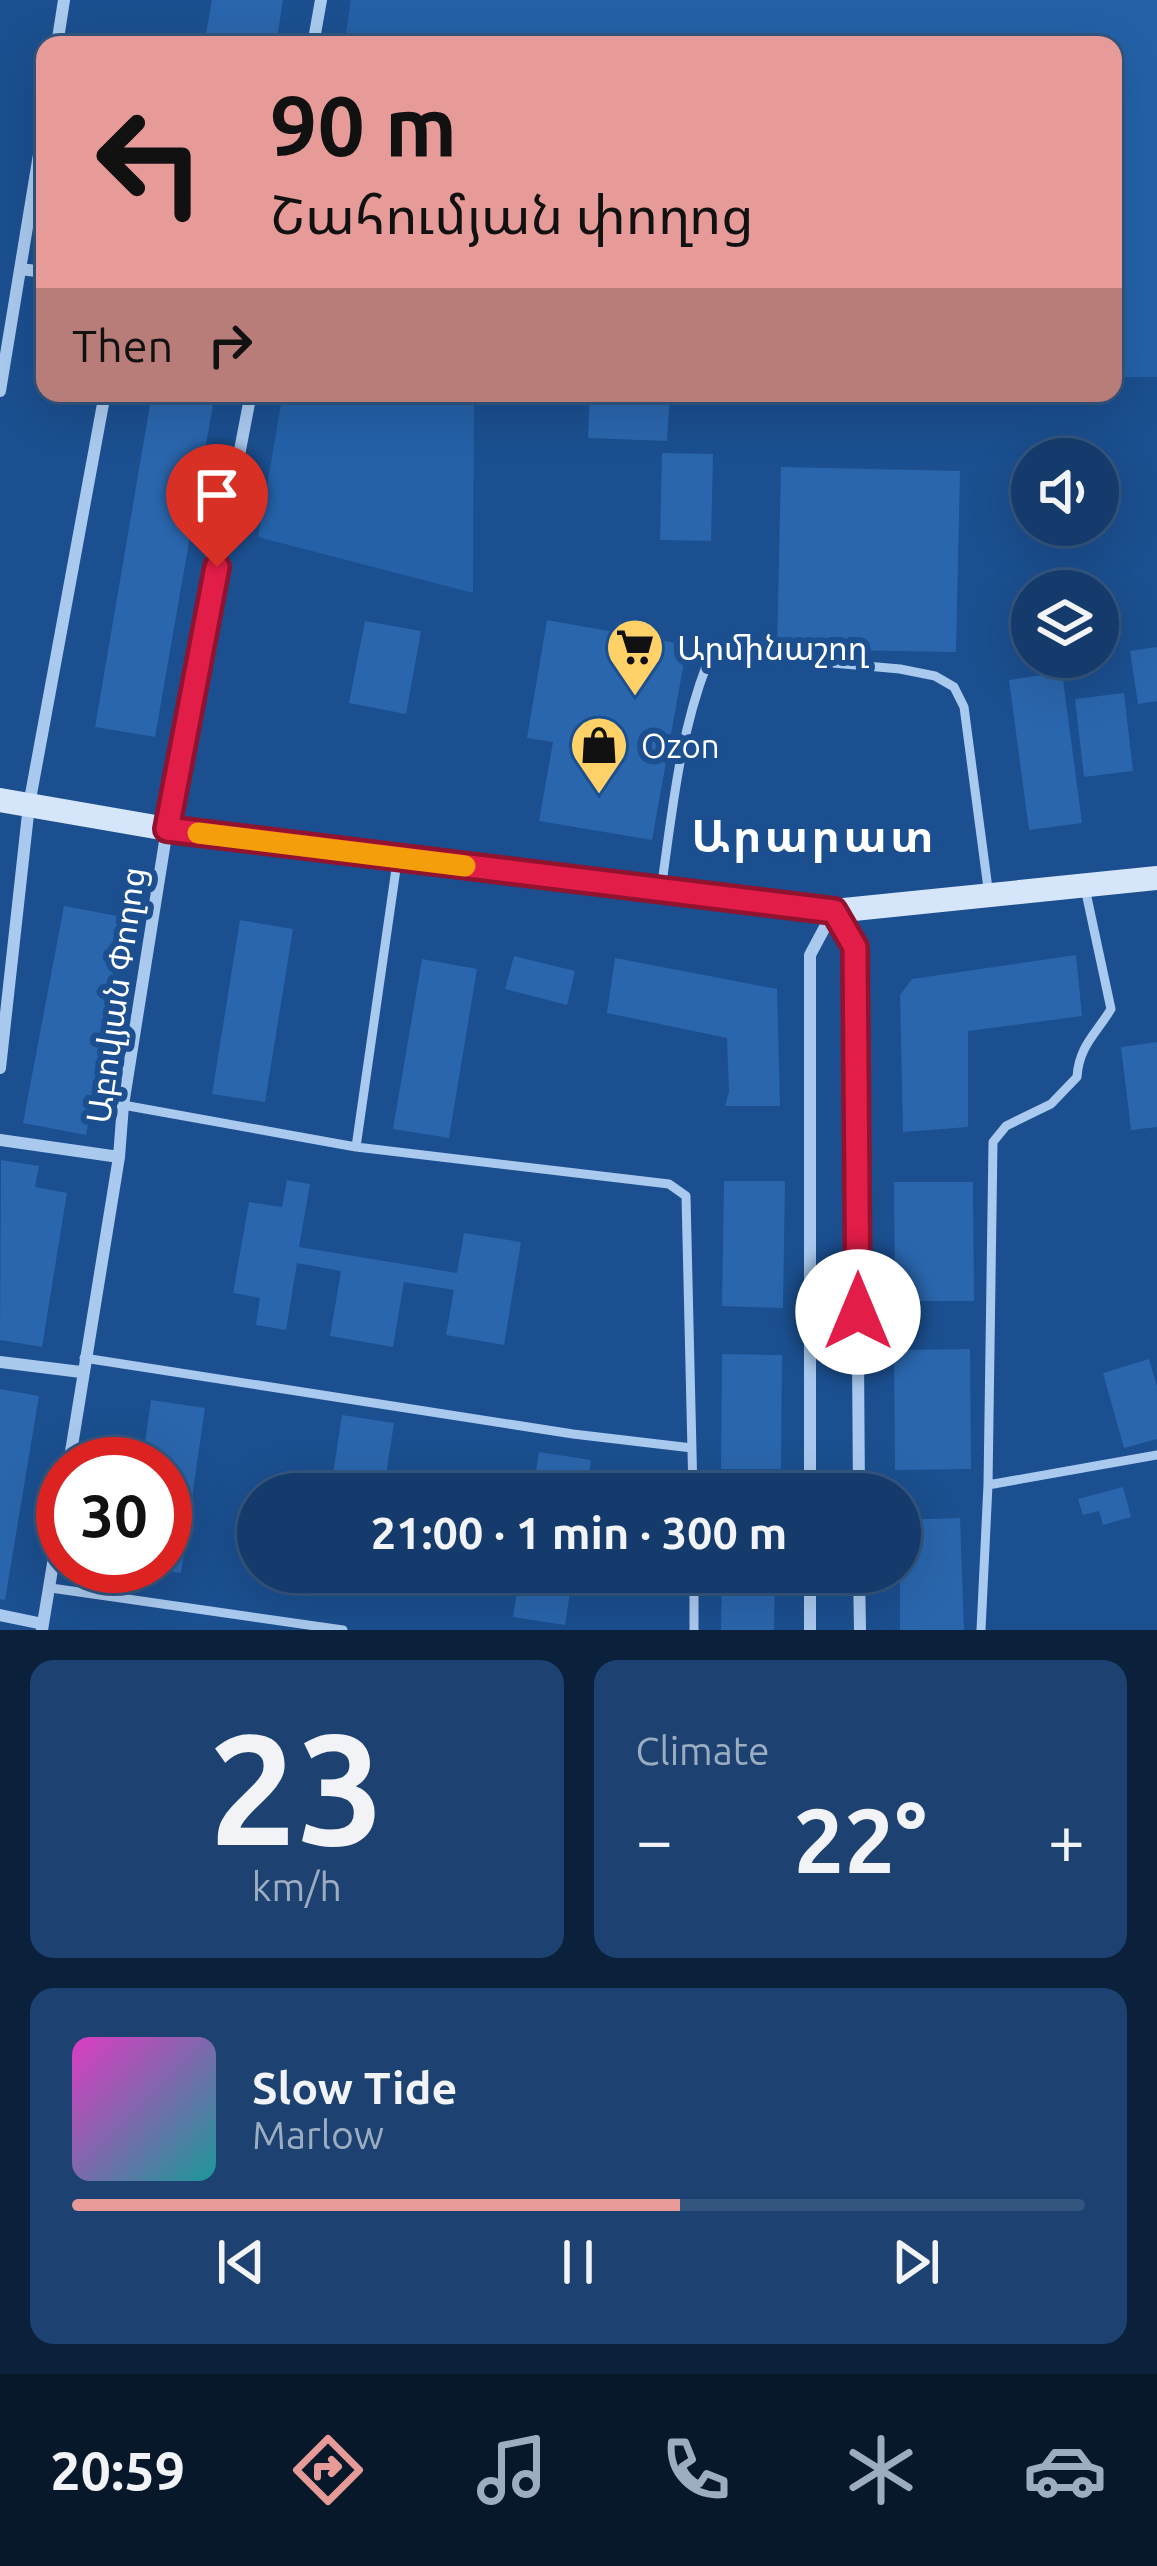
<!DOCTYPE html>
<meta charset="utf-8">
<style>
:root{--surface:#143b6b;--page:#1d4271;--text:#f1f3f6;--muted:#9dadc1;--line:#33557e;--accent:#e69b98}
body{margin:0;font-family:Ubuntu,"Noto Sans Armenian",sans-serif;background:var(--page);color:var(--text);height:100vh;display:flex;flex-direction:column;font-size:45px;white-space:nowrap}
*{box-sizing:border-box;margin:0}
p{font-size:39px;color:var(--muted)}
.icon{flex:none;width:66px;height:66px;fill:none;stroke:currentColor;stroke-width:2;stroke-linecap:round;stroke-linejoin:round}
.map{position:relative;height:1630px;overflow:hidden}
.details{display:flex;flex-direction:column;gap:30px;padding:30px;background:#0b203b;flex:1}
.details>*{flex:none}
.banner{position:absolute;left:36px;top:36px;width:1086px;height:366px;border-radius:24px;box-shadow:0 12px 48px #0002,0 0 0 3px var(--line);background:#e69b98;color:#111;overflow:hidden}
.buttons{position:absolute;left:1011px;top:438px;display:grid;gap:24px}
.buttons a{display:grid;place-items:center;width:108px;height:108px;border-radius:50%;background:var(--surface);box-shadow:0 12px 48px #0002,0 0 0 3px var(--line);font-size:60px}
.speed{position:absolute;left:36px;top:1437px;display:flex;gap:24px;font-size:60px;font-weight:700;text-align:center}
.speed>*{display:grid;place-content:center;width:156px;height:156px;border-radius:50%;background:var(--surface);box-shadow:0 12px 48px #0002,0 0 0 3px var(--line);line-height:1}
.speed .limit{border:18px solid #d22;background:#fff;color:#111}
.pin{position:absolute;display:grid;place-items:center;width:102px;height:102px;color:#fff;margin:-123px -51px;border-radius:50% 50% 50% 0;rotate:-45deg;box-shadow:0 0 12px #0007}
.pin .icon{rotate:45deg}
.me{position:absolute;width:132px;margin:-66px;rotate:0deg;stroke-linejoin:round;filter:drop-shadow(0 0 9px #0008)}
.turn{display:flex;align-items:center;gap:42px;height:252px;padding:0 36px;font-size:54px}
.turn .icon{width:156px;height:156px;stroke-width:2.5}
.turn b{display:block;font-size:84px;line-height:102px}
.then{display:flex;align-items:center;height:114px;padding:0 36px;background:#0003;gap:24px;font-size:45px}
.big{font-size:90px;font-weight:700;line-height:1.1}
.details .card{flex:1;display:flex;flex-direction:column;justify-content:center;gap:18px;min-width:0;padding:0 42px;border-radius:24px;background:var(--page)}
.details .dial{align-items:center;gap:0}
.dial b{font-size:156px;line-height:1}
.song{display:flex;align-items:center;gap:36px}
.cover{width:144px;height:144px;border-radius:18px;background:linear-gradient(135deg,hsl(310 70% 55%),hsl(180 70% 35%))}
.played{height:12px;border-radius:6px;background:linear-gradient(90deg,var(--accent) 60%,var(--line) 60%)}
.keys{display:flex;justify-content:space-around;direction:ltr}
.heat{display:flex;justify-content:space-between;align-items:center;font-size:66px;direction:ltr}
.details .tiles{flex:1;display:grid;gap:30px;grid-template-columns:1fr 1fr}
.card:last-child{grid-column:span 2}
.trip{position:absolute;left:237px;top:1473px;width:684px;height:120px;border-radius:60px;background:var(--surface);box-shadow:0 12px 48px #0002,0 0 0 3px var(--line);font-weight:700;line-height:120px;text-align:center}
.menu{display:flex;height:192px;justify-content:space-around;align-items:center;background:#08182b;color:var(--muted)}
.menu .icon{width:84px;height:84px}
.menu .current{color:var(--accent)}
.menu b{font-size:54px;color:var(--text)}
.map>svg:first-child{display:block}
.green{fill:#2461a8}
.building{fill:#2a66ad}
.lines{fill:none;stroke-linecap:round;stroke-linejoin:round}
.service{stroke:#a9c9ee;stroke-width:9}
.minor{stroke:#a9c9ee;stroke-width:12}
.secondary{stroke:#d6e6fa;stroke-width:24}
.route-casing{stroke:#92132f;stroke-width:30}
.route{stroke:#e11d48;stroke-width:21}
.slow{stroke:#f59e0b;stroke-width:21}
.labels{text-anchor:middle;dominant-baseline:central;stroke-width:12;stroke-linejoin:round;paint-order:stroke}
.poi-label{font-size:33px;fill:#fff;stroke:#1b4f8f;text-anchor:start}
.street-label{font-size:33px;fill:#fff;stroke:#1b4f8f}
.district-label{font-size:45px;font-weight:bold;letter-spacing:3px;fill:#fff;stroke:#1b4f8f}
</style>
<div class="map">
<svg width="1157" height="1630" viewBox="0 0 1157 1630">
<rect width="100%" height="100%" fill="#1b4f8f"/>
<path class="green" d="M351,0H1157V377H1113V45H344Z
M283,393H474L473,593L258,537Z"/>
<path class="building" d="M212,0H283L276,45H204Z
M152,393H215L155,737L95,727Z
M590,393H670L667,441L588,438Z
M662,453L713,454L711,541L660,540Z
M781,467L960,471L956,652L777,649Z
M547,620L687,645L652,840L539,821L553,742L527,738Z
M365,621L421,631L406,714L349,703Z
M1157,647V701L1138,704L1130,651Z
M1062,672L1082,823L1029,830L1009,680Z
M1124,693L1133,771L1084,777L1075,699Z
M64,906L128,918L86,1135L23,1123Z
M240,920L293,929L265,1102L212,1094Z
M1076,955L1082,1016L968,1031V1127L903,1132L900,995L912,979Z
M514,956L575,971L567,1005L505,989Z
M615,958L777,989L780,1106H725L729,1092L727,1038L607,1013Z
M422,959L477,969L449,1138L393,1129Z
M1157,1042V1127L1131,1130L1121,1047Z
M1,1160L39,1166L35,1187L67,1193L42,1347L0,1340Z
M287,1180L310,1184L299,1247L457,1273L464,1233L521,1242L504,1345L446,1335L454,1290L404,1282L393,1347L330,1336L341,1271L297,1263L286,1330L256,1325L260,1298L233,1293L249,1202L282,1207Z
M724,1181H785L783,1308L722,1306Z
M894,1182H973L974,1301H895Z
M970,1349L971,1469L895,1470L894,1350Z
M722,1354L782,1355L781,1469H721Z
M1149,1359L1157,1386V1439L1124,1448L1103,1373Z
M0,1389L39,1396L5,1600L0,1599Z
M151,1400L205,1408L181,1573L149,1569L165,1566V1464H142Z
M342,1415L394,1423L383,1494H330Z
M539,1452L591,1460L586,1494H532Z
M1123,1487L1131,1517L1103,1525L1099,1511L1083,1515L1078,1499Z
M960,1518L964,1630H900V1520Z
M318,1572H371L369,1587L317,1579Z
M520,1572H573L565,1625L513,1617Z
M722,1572H775L774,1630H721Z"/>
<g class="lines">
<path class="service" d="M661,890C672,814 679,736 707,664L731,654L900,669L935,676L954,687L964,707L989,896
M123,1105L356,1147L669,1184L686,1196L693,1494
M356,1147L397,862
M84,1358L573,1434L692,1448
M988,1485L1157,1455
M694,1572V1630
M51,1588L343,1630
M981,1630L988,1485L993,1142L1006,1126L1051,1104L1077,1077C1079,1046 1096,1034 1111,1009L1085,888"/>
<path class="minor" d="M57,45L64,0
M313,45L321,0
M20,269L45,272
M0,391L45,118
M835,913L855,947L859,1494
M0,1068L29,805L105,393
M0,1140L119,1157
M0,1362L81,1372
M69,1464L119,1157L123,1105L167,829L251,393
M810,1494V955L833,912
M810,1572V1630
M859,1572L860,1630
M0,1615L43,1624
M42,1630L63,1503"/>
<path class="secondary" d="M0,800L167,829L834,911L1157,878"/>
</g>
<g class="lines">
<g class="route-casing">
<path id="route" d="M217,567L167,829L834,911L855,947L858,1312"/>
</g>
<use href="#route" class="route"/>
<path class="slow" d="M198,833L465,866"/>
</g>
<defs>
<g id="supermarket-pin" transform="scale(3)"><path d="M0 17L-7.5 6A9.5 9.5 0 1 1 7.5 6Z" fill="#ffd166" stroke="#1b4f8f"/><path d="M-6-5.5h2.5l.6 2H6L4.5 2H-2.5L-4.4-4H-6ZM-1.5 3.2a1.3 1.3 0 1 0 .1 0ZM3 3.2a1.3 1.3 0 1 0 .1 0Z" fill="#111"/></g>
<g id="shop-pin" transform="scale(3)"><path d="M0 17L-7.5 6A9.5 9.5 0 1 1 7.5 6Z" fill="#ffd166" stroke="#1b4f8f"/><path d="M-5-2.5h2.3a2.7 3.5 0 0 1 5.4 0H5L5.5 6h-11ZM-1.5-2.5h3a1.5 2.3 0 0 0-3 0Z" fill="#111"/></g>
</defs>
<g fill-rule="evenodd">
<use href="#supermarket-pin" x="635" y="647"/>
<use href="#shop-pin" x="599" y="745"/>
</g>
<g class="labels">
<g class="poi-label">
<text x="677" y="647">Արմինաշող</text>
<text x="641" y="745">Ozon</text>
</g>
<g class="street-label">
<text transform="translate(115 995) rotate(-82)">Աբովյան Փողոց</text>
</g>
<g class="district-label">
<text x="814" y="835">Արարատ</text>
</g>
</g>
</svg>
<div class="buttons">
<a><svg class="icon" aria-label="sound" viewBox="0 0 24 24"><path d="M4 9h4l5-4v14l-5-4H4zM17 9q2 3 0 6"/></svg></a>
<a><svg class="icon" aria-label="layers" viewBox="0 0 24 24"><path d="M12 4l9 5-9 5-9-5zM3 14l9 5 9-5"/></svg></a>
</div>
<div class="speed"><div class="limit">30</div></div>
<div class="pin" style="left:217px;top:567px;background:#d93025"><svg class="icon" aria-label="arrive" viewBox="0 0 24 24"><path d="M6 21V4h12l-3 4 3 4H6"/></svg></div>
<svg class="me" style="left:858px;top:1312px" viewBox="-20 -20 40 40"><circle r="19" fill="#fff"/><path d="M0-13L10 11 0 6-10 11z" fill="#e11d48"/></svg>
<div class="trip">21:00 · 1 min · 300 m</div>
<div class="banner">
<div class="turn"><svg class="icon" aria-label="left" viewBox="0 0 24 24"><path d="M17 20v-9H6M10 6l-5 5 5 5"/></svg><div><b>90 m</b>Շահումյան փողոց</div></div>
<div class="then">Then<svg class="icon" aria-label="right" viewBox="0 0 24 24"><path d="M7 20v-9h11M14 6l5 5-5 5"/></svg></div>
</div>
</div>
<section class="details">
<div class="tiles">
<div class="card dial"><b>23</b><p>km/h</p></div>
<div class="card"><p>Climate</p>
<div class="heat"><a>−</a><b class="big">22°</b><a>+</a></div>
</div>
<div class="card">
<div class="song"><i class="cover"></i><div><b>Slow Tide</b><p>Marlow</p></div></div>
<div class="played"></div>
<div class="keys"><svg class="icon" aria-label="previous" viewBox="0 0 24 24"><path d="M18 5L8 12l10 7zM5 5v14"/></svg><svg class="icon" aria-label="pause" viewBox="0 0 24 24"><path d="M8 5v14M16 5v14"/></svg><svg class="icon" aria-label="next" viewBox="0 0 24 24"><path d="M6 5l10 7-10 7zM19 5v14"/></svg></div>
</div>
</div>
</section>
<nav class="menu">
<b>20:59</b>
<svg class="icon current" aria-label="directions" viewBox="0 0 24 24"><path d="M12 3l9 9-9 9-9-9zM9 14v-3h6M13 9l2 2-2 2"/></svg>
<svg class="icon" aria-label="music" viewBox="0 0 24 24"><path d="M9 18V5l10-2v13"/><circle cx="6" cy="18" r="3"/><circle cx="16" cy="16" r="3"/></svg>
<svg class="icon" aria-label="phone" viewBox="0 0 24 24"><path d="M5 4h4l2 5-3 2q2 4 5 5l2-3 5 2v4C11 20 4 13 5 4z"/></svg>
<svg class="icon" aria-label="climate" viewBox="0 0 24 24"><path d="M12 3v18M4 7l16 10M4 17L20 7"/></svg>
<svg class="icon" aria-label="car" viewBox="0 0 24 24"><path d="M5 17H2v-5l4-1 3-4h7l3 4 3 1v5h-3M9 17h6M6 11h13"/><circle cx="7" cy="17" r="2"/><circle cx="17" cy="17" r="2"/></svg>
</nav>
